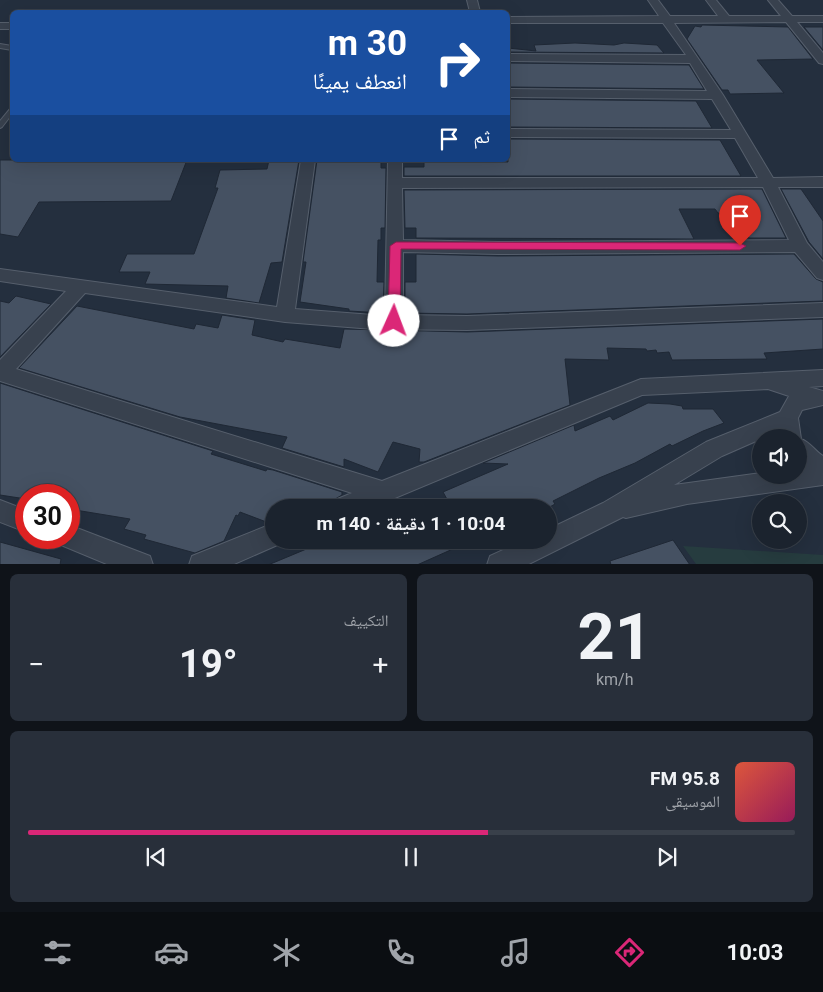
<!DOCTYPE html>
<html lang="ar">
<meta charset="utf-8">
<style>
:root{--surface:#1b232e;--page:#282f3a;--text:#f1f3f6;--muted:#a0a4aa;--line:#39404a;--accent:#db2777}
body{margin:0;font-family:Roboto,"Noto Naskh Arabic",sans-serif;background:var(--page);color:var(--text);direction:rtl;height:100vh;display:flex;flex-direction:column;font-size:19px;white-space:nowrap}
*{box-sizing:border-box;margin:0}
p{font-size:16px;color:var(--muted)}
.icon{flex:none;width:28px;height:28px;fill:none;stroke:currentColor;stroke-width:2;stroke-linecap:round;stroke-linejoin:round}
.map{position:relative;height:564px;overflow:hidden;direction:ltr}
.side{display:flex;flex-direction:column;gap:10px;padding:10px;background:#0f1319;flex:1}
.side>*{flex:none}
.top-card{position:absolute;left:10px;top:10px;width:500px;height:152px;border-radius:8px;box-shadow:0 5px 20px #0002,0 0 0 1px var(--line);direction:rtl;background:#1a4fa0;color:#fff;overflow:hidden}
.controls{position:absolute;left:752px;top:429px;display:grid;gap:10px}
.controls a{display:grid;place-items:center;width:55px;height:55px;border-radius:50%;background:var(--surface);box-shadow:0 5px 20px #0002,0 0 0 1px var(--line);font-size:25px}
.speed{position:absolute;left:15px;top:484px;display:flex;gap:10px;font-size:25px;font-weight:700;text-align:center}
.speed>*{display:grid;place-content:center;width:65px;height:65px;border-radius:50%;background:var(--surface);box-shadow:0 5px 20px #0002,0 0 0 1px var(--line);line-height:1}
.speed .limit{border:8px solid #d22;background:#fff;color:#111}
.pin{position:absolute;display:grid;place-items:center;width:42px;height:42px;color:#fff;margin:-51px -21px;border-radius:50% 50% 50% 0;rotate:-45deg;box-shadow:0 0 5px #0007}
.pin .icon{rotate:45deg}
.me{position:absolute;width:55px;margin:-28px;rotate:2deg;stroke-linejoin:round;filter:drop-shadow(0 0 4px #0008)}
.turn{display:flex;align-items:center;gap:18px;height:105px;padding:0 20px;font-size:22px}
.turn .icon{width:65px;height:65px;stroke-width:2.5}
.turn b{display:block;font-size:35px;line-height:42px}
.then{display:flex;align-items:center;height:48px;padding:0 20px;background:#0003;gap:10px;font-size:19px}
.big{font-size:38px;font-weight:700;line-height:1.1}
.side .card{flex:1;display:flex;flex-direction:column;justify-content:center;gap:8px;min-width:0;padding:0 18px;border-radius:8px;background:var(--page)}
.side .dial{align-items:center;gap:0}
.dial b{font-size:65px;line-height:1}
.song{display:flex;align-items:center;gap:15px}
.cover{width:60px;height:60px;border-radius:8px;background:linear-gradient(135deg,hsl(10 70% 55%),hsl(330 70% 35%))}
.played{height:5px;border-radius:2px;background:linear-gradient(90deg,var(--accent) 60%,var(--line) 60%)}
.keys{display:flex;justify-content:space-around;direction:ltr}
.heat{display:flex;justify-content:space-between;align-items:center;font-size:28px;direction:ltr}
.side .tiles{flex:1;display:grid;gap:10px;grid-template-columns:1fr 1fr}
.card:last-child{grid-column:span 2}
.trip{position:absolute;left:265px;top:499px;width:292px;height:50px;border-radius:25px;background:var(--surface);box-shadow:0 5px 20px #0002,0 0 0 1px var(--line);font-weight:700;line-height:50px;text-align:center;direction:rtl}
.tabs{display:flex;height:80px;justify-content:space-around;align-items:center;background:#0b0e12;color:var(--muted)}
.tabs .icon{width:35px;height:35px}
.tabs .active{color:var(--accent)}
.tabs b{font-size:22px;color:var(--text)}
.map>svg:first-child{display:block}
.green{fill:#263c3f}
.building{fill:#455162;stroke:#1f2835}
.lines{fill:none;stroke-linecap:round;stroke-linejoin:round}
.lane-casing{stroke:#565f6c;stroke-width:2}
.street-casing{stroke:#565f6c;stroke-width:2}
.lane{fill:#38414e;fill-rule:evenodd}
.street{fill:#38414e;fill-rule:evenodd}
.route{fill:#db2777;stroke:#8e194d}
</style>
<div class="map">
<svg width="823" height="565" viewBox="0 0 823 565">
<rect width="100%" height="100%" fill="#242f3e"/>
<path class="green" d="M683,546L823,555V564H696Z"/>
<path class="building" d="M702,25L788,27L813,59L757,60L784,93L730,94L728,90H722L687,39L695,26L701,27Z
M804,27H823V50Z
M624,43L657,45L664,53L508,52V48L536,51L534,45L575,43L614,45Z
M508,63L689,65L704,89L508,87Z
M508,99L696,101L712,128L508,127Z
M508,139L720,140L741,176H404V167H424V161L508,162Z
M0,160H187L171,201L39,202L18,237L0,234Z
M269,160H299L282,262L271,263L259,303L226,298L228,286L145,284L150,272H119L127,254H194L218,188H215L220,170L267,169Z
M317,160H381V168H386L385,228H381V240H378L377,282H384L383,313L349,311V309L300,302L306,262H303Z
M748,189H762L786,238H749L735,216L718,213L715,209H679L694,239L416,238V228H405L404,190Z
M781,189H801L823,221V259L809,242Z
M416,254L498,256L794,254L816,279L823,282V301L467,314L405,313V282H416Z
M16,296L51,304L0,357V301L9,303Z
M77,306L194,329L196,324L218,328L222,315L255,320L252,335L283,342L285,339L340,348L344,329L467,332L823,319V349L764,353L767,359L672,360L669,352L657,353L656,350L647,351L646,349L607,348L609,360L565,359L570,405L424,462H419L420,449L393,442L378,472L344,459V467L282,448L287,437L180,417L19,368Z
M0,383L213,451L211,454L266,471L267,469L273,470L342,492V495L320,508L301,503L298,508H274V521L269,523L240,512L238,516L236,515L224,541L195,553L144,539L146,535L124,529L130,519L69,509V495H26V499L0,495Z
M648,403L670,404L682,406L683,409H713L724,423L703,431L672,446L670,444L635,463L599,478L553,501L555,504L548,508H432L448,501L443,492L508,464L483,463L574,425L575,431L610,416L613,420Z
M328,540H473L417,565H268Z
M673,540L690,565H611L610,561Z
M0,542L61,559L60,565H0Z"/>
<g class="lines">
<g class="lane-casing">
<path id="lane" d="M0,44L12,46V50L0,48Z
M12,108V114L2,127L0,128V121L10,109Z"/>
</g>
<g class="street-casing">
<path id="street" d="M467,0H477L480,12H470Z
M648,0H658L670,16H718L706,0H716L729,16H781L768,0H778L792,16H823V22H797L823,53V64L819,63L786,22L674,23L723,95L773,178L823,177V187H778L807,243L823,262V280L817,278L795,252L498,254L403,252V315L467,316L823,303V317L467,330L373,329L285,322L85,293L16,369L382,481L641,379L823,370V386L809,387L823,391V405L802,410L798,418L801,439C810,442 815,451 823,456V485L687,504L626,518L623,517L527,565H487L490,556L525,540H549V529L603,503L706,442L780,412L789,396L768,389L642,395L371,508H332L335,500L352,493L0,381V360L66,291L0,281V269L277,307L301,160H315L295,309L373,315H385L388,160H402V178H758L735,138L508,137V129L731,130L712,99L508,97V89L707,91L690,63L508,61V54L686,55L663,23H508V17L659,16ZM763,187L789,240L498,242L403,240L402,188ZM779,431L780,438H799V464L802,467L799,468V475H761V473L674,485L722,456Z
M0,23H12V29H0Z
M0,500L26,510V532L0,522Z
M274,523V540H284L282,543L232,565H189L192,556Z
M69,525L150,556L153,565H109L61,545L57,538H69Z"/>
</g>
<use href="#lane" class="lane"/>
<use href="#street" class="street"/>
</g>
<path class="route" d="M396,242L740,243L746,246L740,250L401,249L400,321L394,326L388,321L390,246Z"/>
</svg>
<div class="controls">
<a><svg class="icon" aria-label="sound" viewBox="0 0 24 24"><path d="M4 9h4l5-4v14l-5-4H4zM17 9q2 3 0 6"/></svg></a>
<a><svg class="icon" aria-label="search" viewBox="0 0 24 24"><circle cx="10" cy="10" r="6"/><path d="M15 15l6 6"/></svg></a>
</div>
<div class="speed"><div class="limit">30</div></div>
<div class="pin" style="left:740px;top:246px;background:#d93025"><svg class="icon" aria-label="arrive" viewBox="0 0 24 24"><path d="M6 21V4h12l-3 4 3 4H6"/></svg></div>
<svg class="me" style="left:394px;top:321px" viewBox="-20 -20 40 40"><circle r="19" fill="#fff"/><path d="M0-13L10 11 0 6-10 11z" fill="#db2777"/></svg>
<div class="trip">10:04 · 1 دقيقة · 140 m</div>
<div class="top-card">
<div class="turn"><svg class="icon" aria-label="right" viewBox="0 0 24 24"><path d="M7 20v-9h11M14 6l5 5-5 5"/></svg><div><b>30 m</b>انعطف يمينًا</div></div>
<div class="then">ثم<svg class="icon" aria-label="arrive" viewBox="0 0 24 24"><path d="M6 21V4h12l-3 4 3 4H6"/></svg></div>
</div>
</div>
<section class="side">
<div class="tiles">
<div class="card dial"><b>21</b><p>km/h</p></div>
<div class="card"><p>التكييف</p>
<div class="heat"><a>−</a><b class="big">19°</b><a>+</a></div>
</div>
<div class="card">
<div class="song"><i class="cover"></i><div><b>95.8 FM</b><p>الموسيقى</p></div></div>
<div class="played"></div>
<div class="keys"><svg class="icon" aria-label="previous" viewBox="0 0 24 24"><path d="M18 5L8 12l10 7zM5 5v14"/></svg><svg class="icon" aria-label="pause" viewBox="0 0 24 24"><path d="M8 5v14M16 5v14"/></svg><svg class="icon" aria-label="next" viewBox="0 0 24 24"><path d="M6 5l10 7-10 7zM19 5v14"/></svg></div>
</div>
</div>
</section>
<nav class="tabs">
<b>10:03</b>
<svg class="icon active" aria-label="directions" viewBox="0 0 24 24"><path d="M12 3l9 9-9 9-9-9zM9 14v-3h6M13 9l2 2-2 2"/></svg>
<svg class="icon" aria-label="music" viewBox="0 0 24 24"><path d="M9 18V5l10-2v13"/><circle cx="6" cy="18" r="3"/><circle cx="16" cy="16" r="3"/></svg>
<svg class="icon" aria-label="phone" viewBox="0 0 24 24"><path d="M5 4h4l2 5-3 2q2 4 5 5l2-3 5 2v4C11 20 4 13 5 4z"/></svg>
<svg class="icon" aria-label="climate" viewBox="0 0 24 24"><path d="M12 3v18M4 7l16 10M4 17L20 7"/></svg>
<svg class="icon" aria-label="car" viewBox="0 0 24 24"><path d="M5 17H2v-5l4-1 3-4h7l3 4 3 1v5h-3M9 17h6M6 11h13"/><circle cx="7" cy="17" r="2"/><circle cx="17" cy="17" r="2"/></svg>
<svg class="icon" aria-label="filters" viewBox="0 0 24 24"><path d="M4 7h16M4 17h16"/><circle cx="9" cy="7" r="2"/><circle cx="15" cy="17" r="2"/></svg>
</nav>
